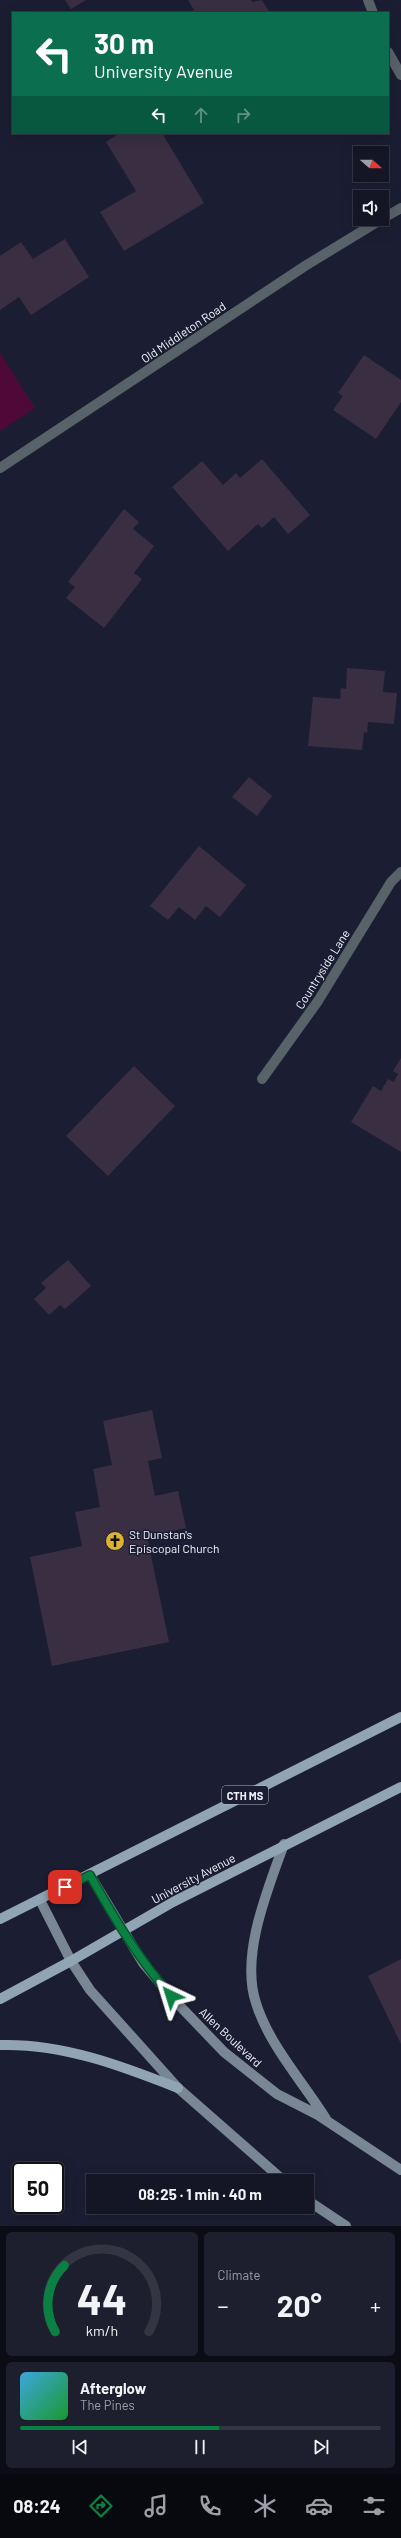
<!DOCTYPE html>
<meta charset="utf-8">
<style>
:root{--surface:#141626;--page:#1d1f2e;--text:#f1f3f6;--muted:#9d9fa7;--line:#333543;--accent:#0b8043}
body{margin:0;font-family:Barlow,sans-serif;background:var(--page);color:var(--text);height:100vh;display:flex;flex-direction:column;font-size:15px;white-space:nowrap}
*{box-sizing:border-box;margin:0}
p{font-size:13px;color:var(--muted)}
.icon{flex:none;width:22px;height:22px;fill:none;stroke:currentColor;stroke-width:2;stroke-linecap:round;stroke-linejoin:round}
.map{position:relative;height:2226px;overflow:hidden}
.panel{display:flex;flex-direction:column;gap:6px;padding:6px;background:#0b0c15;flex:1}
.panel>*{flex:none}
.top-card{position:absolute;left:12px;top:12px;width:377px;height:122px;border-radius:0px;box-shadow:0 4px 16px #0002,0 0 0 1px var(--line);background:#0b6e4f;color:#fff;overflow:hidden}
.needle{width:26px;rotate:110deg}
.controls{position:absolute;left:353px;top:146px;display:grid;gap:8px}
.controls a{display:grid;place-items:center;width:36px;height:36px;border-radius:0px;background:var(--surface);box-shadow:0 4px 16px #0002,0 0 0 1px var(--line);font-size:20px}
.speed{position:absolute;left:12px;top:2162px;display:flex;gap:8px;font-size:20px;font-weight:700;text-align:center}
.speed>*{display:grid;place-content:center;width:52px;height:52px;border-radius:50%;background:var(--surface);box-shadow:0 4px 16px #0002,0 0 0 1px var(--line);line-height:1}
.speed .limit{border:2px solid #111;border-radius:6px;background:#fff;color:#111}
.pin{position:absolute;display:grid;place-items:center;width:34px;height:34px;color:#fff;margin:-17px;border-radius:8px;box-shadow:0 2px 6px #0006}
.me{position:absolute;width:44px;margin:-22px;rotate:319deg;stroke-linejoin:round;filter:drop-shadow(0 0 3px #0008)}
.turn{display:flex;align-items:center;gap:14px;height:84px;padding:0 16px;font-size:18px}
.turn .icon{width:52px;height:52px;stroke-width:2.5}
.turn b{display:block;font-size:28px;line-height:34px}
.lanes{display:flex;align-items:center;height:38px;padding:0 16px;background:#0003;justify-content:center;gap:20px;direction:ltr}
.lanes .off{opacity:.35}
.big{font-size:30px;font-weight:700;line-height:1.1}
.panel .card{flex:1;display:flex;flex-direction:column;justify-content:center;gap:6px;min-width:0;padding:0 14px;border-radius:6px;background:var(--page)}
.panel .dial{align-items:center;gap:0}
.dial svg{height:104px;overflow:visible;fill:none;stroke:var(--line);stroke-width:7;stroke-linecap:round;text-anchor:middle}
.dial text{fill:var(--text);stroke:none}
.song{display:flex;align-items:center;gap:12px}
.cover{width:48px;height:48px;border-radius:6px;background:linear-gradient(135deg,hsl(200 70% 55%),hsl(130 70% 35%))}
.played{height:4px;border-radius:2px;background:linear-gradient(90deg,var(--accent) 55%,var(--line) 55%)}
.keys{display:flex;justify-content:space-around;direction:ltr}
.heat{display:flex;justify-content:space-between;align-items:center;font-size:22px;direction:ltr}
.panel .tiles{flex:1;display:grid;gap:6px;grid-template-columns:1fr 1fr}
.card:last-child{grid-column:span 2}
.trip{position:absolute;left:86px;top:2174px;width:228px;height:40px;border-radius:0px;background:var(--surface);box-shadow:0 4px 16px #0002,0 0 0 1px var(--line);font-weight:700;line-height:40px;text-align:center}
.tab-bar{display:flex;height:64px;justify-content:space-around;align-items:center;background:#08090f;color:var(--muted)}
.tab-bar .icon{width:28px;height:28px}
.tab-bar .on{color:var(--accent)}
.tab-bar b{font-size:18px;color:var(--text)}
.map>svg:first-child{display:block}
.green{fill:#4f0938}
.building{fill:#3a2e42}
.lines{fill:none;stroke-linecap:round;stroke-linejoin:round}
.minor{stroke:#586269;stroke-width:10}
.tertiary{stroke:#586269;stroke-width:10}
.secondary{stroke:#788793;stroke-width:10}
.primary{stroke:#91a4b3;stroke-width:10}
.route-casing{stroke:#07532c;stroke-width:10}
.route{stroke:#0b8043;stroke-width:7}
.labels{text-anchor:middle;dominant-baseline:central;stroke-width:3;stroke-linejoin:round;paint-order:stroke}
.shield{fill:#1b1e32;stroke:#b1b3c1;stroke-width:1}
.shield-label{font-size:11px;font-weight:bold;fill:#f1f3fe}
.street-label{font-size:12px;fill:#f1f3fe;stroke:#1b1e32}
.poi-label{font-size:12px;fill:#f1f3fe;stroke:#1b1e32;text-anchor:start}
</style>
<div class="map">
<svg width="401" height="2226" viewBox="0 0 401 2226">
<rect width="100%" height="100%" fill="#1b1e32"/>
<path class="green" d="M0,353L35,408L0,431Z"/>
<path class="building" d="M65,0H86L71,9Z
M188,0H251L252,2L262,0L270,13H193L192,11L194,10Z
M120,133H162L204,203L124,251L100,212L136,191L106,142Z
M65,239L89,277L31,315L19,297L0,310V256L21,242L33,259Z
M364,355L401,380V402L376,439L333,410L343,396L338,393Z
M262,459L310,515L288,534L274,517L262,528L258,524L228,551L172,487L202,461L223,485L236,473L240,478Z
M124,509L139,522L133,529L154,546L134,573L142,579L104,628L66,598L75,587L68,582Z
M347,668L385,671L383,692L397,693L394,724L368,722L367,733L364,732L362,750L308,746L313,697L340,699L341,688L346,689Z
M249,777L272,796L257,816L232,797Z
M199,846L246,885L220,917L206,906L195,920L179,907L168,920L150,906Z
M401,1058V1152L351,1122L373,1086L381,1091L388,1079L394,1082L398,1074L393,1071Z
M134,1066L175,1106L108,1176L66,1136Z
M68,1260L91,1286L65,1309L60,1305L49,1315L34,1299L46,1288L41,1283Z
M152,1410L162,1458L148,1461L155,1496L178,1491L186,1528L147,1536L169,1642L52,1666L30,1557L82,1546L75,1512L100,1507L93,1469L112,1465L103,1421Z
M401,1959V2044L368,1976Z"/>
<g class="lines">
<path class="minor" d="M368,0L373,13
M388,52L401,75
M262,1079L318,1001L391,882L401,872"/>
<path class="tertiary" d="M382,219L401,208
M0,468L305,266L382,219"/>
<path class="secondary" d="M284,1844C268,1889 240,1955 256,2003C269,2045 303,2082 326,2119
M90,1875L143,1963L177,2003L224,2052L277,2094L318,2115L401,2170
M40,1900L71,1961L90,1990L178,2088L284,2181
M307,2200L346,2226"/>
<path class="primary" d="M0,1919L401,1717
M0,1999L71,1961L173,1902L401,1787
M0,2045C62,2043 122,2066 178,2088"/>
</g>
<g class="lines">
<g class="route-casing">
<path id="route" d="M65,1887L90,1875C114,1918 138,1958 171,1996"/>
</g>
<use href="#route" class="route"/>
</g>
<defs>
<g id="church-disc" transform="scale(1)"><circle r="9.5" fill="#ddb133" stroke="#1b1e32"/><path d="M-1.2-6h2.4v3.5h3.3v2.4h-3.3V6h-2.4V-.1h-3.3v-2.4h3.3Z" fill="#111"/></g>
</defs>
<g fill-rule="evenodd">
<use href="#church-disc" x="115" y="1541"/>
</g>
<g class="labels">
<rect class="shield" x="222" y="1786" width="46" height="18" rx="3"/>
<g class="shield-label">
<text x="245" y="1795">CTH MS</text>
</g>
<g class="street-label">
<text transform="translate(183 332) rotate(-34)">Old Middleton Road</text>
<text transform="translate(322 969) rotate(-58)">Countryside Lane</text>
<text transform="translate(193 1878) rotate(-28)">University Avenue</text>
<text transform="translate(231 2037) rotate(43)">Allen Boulevard</text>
</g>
<g class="poi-label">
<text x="129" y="1534">St Dunstan's<tspan x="129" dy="14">Episcopal Church</tspan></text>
</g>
</g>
</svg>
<div class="controls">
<a><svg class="needle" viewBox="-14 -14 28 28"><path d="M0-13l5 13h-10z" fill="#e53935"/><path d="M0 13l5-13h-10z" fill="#9d9fa7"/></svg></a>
<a><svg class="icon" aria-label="sound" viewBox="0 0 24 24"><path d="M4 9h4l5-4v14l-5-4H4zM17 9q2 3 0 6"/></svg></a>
</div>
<div class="speed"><div class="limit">50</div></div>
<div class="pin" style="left:65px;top:1887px;background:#d93025"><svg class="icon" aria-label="arrive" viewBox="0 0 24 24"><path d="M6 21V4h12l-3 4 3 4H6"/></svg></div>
<svg class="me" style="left:171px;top:1996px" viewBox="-20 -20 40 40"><path d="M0-17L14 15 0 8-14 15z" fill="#0b8043" stroke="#fff" stroke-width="4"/></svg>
<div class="trip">08:25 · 1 min · 40 m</div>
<div class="top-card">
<div class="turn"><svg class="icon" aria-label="left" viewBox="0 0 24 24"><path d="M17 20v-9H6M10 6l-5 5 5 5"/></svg><div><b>30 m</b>University Avenue</div></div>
<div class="lanes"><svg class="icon" aria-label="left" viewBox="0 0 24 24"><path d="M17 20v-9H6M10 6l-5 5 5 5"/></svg><svg class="icon off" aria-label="ahead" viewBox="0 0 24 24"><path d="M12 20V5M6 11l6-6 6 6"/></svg><svg class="icon off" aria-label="right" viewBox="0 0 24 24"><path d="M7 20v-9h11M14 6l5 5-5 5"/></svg></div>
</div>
</div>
<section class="panel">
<div class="tiles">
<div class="card dial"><svg viewBox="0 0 100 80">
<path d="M14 69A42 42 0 1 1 86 69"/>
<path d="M14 69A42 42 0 0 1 21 18" stroke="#0b8043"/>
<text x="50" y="56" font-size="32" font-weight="700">44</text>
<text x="50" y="72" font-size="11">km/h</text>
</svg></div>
<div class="card"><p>Climate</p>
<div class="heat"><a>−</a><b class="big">20°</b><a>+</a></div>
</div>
<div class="card">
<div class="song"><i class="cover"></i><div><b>Afterglow</b><p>The Pines</p></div></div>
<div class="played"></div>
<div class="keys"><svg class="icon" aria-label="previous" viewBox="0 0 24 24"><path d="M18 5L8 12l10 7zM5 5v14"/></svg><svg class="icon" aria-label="pause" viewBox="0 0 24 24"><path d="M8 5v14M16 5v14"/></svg><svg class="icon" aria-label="next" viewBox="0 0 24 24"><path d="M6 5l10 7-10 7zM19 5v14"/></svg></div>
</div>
</div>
</section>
<nav class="tab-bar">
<b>08:24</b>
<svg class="icon on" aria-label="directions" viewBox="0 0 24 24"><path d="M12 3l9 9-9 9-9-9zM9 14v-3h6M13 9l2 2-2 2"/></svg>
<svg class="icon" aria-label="music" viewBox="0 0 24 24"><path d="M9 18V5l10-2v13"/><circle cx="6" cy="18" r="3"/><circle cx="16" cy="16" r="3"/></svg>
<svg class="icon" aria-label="phone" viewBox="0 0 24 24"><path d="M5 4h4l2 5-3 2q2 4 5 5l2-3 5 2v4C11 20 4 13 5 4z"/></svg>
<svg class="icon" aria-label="climate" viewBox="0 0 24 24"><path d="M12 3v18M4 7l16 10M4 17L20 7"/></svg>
<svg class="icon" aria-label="car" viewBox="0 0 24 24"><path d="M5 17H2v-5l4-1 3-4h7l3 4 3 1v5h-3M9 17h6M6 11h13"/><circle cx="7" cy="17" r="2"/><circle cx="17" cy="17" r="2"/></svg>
<svg class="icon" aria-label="filters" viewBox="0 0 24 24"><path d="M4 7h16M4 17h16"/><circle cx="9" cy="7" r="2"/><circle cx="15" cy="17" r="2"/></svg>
</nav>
